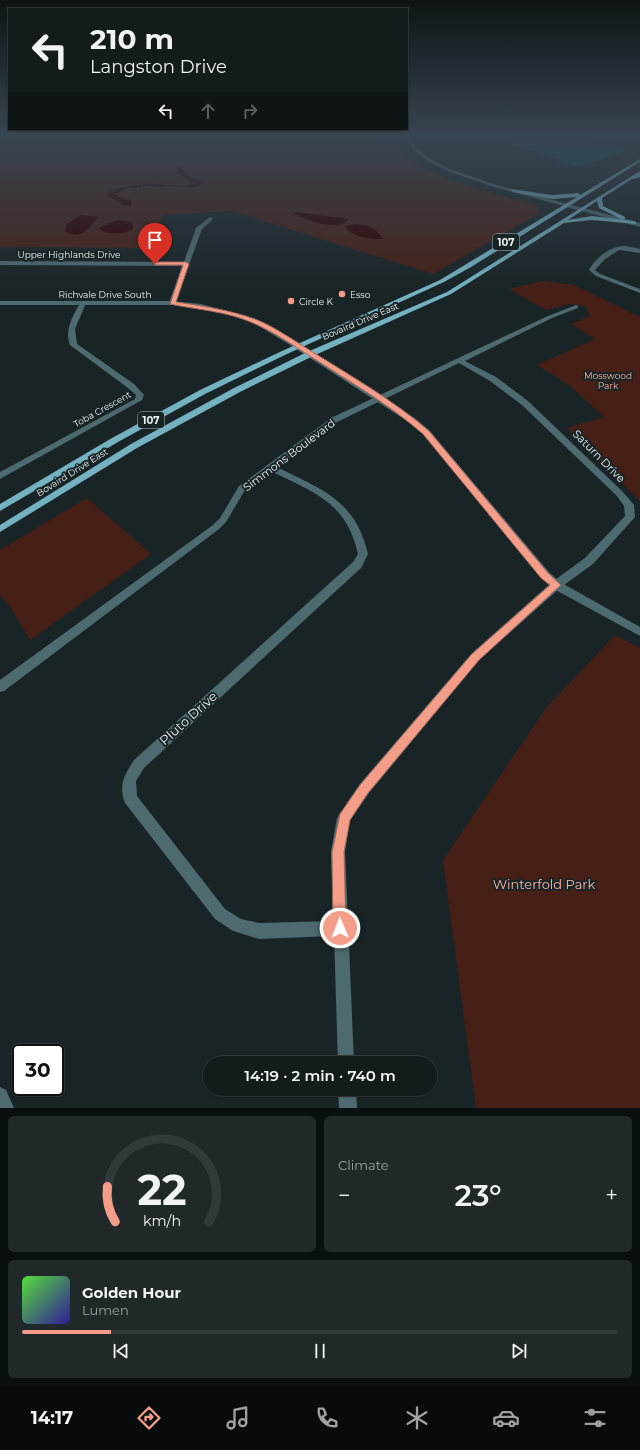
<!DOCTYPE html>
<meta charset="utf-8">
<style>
:root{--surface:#131b1c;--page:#202829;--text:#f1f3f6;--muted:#9da1a3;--line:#32393b;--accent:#f49e8a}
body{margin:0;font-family:Montserrat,sans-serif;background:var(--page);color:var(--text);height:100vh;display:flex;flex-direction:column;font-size:15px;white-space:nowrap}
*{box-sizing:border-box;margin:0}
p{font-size:13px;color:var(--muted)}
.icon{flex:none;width:22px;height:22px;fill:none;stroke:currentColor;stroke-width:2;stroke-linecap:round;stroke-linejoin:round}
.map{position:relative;height:1108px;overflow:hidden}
.side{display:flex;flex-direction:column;gap:8px;padding:8px;background:#0a0f0f;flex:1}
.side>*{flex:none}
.top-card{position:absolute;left:8px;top:8px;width:400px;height:122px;border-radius:0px;box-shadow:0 1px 3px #0004,0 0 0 1px var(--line);background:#131b1c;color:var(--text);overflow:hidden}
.speed{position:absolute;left:12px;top:1044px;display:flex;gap:8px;font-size:20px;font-weight:700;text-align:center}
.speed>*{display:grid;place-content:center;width:52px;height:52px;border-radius:50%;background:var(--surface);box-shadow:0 1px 3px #0004,0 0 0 1px var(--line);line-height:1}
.speed .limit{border:2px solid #111;border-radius:6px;background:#fff;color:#111}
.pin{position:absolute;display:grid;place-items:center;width:34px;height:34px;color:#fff;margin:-41px -17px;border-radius:50% 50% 50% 0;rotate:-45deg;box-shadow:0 0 4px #0007}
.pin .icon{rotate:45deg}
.me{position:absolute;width:44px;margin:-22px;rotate:359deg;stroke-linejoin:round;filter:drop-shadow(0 0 3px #0008)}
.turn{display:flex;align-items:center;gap:14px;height:84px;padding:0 16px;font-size:18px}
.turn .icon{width:52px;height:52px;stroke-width:2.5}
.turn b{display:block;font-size:28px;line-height:34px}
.lanes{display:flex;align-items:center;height:38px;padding:0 16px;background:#0003;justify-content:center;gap:20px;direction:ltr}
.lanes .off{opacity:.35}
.big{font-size:30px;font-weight:600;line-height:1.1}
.side .widget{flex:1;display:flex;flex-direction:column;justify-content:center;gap:6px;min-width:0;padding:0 14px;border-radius:6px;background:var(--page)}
.side .dial{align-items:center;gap:0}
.dial svg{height:104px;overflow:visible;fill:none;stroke:var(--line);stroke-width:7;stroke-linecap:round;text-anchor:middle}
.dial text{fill:var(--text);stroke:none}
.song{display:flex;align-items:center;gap:12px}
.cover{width:48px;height:48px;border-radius:6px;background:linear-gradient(135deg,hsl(110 70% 55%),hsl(250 70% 35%))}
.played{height:4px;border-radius:2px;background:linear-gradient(90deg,var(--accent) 15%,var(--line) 15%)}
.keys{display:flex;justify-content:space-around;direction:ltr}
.heat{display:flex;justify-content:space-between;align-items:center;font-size:22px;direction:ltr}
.side .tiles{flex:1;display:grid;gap:8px;grid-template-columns:1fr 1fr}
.widget:last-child{grid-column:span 2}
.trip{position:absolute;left:203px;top:1056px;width:234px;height:40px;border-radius:20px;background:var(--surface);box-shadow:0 1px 3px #0004,0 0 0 1px var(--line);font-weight:600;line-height:40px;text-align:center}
.menu{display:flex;height:64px;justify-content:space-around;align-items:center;background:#080b0b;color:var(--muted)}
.menu .icon{width:28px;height:28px}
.menu .on{color:var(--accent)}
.menu b{font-size:18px;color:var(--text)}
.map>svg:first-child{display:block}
.green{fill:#462017}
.water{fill:#2e0000}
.building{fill:#074a56}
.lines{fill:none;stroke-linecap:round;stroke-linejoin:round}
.minor{fill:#4d6a71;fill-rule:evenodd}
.tertiary{fill:#4d6a71;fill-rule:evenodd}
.primary{fill:#74b2c1;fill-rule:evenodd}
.motorway{fill:#83cfe1;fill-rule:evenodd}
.route{fill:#f49e8a;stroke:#9f675a}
.poi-dot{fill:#f49e8a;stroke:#192426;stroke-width:1.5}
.labels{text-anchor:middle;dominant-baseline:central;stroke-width:4;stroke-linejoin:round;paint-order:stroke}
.far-street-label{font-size:9px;fill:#eaf2f3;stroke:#192426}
.far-poi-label{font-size:9px;fill:#eaf2f3;stroke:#192426;text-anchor:start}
.far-park-label{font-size:9px;fill:#fcb4a4;stroke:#192426}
.shield{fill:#192426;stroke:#abb4b6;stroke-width:1}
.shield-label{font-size:10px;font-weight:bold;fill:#eaf2f3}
.street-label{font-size:11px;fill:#eaf2f3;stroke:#192426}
.near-street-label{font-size:13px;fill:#eaf2f3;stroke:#192426}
.near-park-label{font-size:13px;fill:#fcb4a4;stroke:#192426}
</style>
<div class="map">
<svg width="640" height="1108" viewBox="0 0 640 1108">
<rect width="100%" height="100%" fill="#192426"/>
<path class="green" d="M0,135H395C392,172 508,197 536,205L540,213L433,274L232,211L163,215L151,248L0,247Z
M543,281L574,285L640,317V501L567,428L604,417L569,385L537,365L595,339L571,324L590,316L586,306L570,304L546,310L509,289Z
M87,498L151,554L30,640L12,609L0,596V550Z
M615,635L640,648V1108H476L443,860L546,708Z"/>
<path class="water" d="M182,167C184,177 195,179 205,182L201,183L198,187H194L143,186V184C159,182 176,189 192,184L191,181L176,173L179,171L177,168Z
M141,184V187L128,188L115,194L118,197L132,200L131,206L123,205L120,202L107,196L111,190Z
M297,212L348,219V220C337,232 305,220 294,213Z
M81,215L98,217C91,228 79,241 65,231L67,224Z
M117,220L132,222L133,229C126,234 105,236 99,228Z
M355,224C368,225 378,228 382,239C371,239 352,238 345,226Z"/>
<path class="building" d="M488,135H572L627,150L579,167L556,161L559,160L487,138Z"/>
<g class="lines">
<path class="minor" d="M210,217L213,219L212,220L202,229L175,303L172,305L169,303L182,266L0,265V261L184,262L196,228Z
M626,246L640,249V253L619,250L605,259L595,270L600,274L640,289V293L596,276L589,270C596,257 612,245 626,246Z
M81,302L86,303L75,329L77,344L134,384L144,395L142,400L0,479V472L135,399L136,395L128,388L70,345C64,330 73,315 81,302Z
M576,305L578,306V308L552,318L465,361L496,377L528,401L623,492L634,505L635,517L593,564L560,588L479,660L369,793L350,820L345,851L354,1063H338L334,936L259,939L233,931L215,919L125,803C118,785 125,774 134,760L353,562L358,554C346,501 314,493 271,471L245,490L226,522L219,529L4,691L0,692V680L213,525L220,518L239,486L331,418L548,316ZM459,363L490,381L522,405L617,496L624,506L625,516L585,558L552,582L471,654L359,785L337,818L331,851L333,921L259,923L241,919L225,909L137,796L136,781L144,768L361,568L368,554C355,499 322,490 277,467L337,422Z
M0,1087L6,1090L14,1108H0Z
M338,1089H356L357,1108H339Z"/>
<path class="tertiary" d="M405,135H409L416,148L431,159L450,169L497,185L640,223V227L494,187L447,171L428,161L413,149Z
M0,301H172L201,304L235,313L256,320L293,339L416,419L429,430L549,572L560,582L640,627V636L552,588L541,578L423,434L410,423L287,343L252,322L231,315L201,308L172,305H0Z"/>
<path class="primary" d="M640,159V162L471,267L444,282L287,354L205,394L118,442L0,511V504L112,438L200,390L282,351L440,280L577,197L552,199L513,192L511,189L552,195L578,193L580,195Z
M640,171V174L602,198L603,206L625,217V219H621L599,208L597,201L568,220L592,216L634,221L636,222V224L592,220L564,223L451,294L313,356L240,392L137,448L0,532V525L131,444L234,388L307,352L447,292Z"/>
<path class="motorway" d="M640,173V177L633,179L630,177Z"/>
</g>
<linearGradient id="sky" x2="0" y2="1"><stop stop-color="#0e1415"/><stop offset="0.47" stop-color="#384552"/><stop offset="1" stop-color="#384552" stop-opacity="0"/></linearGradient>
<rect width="640" height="290" fill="url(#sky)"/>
<path class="route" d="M153,262H186L189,264L176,302C203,306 229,310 255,319C275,327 293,340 311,351C351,376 393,400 429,431L548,573L561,585L479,660L368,793L350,820L344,852L346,928L344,933L340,935L335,933L333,928L332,852L340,814L360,785L472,654L550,585L541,578L423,434C390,405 350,382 313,358C294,346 274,332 253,323C226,311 198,310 170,304L183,265H155Z"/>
<g class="poi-dot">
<circle cx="342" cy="294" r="4"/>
<circle cx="291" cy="301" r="4"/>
</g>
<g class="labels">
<g class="far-street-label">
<text x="69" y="254">Upper Highlands Drive</text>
<text x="105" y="294">Richvale Drive South</text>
<text transform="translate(360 321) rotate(-23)">Bovaird Drive East</text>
<text transform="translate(102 409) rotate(-29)">Toba Crescent</text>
<text transform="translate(72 472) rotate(-32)">Bovaird Drive East</text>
</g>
<g class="far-poi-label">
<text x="350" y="294">Esso</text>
<text x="299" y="301">Circle K</text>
</g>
<g class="far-park-label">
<text x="608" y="375">Mosswood<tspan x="608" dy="10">Park</tspan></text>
</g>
<g class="shield">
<rect x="493" y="234" width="26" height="16" rx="3"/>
<rect x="138" y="412" width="26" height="16" rx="3"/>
</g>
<g class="shield-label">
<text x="506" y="242">107</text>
<text x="151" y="420">107</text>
</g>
<g class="street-label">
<text transform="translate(289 455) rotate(-37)">Simmons Boulevard</text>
<text transform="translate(599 456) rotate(45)">Saturn Drive</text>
</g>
<g class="near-street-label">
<text transform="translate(188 718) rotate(-42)">Pluto Drive</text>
</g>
<g class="near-park-label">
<text x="544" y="884">Winterfold Park</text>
</g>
</g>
</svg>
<div class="speed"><div class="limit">30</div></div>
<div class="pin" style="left:155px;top:264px;background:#d93025"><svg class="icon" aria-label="arrive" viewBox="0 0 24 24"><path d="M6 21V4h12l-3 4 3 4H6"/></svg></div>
<svg class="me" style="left:340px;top:928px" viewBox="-20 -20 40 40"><circle r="17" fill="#f49e8a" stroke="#fff" stroke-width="3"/><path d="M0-11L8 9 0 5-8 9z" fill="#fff"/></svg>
<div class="trip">14:19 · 2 min · 740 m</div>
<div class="top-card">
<div class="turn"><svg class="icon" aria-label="left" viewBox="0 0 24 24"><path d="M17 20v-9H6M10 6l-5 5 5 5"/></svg><div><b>210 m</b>Langston Drive</div></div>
<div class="lanes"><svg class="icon" aria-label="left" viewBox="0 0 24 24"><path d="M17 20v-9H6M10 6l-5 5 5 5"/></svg><svg class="icon off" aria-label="ahead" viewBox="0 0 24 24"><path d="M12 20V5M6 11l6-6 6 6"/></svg><svg class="icon off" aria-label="right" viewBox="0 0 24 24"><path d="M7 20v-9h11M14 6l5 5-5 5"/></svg></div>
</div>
</div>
<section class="side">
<div class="tiles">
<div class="widget dial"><svg viewBox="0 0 100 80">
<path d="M14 69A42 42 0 1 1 86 69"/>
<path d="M14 69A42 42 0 0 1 8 42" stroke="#f49e8a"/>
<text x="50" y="56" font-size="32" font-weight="700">22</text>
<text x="50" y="72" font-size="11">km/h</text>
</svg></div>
<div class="widget"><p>Climate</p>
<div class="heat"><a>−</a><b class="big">23°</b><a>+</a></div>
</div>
<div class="widget">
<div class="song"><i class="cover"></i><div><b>Golden Hour</b><p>Lumen</p></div></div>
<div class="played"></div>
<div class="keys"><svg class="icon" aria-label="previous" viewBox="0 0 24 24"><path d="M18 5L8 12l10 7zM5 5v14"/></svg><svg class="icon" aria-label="pause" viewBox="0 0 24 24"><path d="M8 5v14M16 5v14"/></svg><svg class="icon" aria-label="next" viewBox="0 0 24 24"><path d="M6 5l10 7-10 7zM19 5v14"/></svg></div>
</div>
</div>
</section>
<nav class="menu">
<b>14:17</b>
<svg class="icon on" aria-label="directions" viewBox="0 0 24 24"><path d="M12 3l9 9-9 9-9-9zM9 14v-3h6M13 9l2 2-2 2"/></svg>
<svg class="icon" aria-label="music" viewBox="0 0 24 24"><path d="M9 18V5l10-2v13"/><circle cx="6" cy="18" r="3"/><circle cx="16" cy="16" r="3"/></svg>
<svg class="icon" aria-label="phone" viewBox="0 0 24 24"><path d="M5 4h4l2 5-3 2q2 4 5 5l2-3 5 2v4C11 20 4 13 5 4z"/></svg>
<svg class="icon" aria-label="climate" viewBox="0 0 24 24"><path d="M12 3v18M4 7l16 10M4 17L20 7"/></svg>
<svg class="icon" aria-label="car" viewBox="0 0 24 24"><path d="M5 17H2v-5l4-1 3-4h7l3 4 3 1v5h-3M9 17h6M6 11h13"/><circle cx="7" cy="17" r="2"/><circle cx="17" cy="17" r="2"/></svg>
<svg class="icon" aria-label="filters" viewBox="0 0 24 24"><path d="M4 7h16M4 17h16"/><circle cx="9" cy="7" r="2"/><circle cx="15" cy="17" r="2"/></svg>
</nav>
